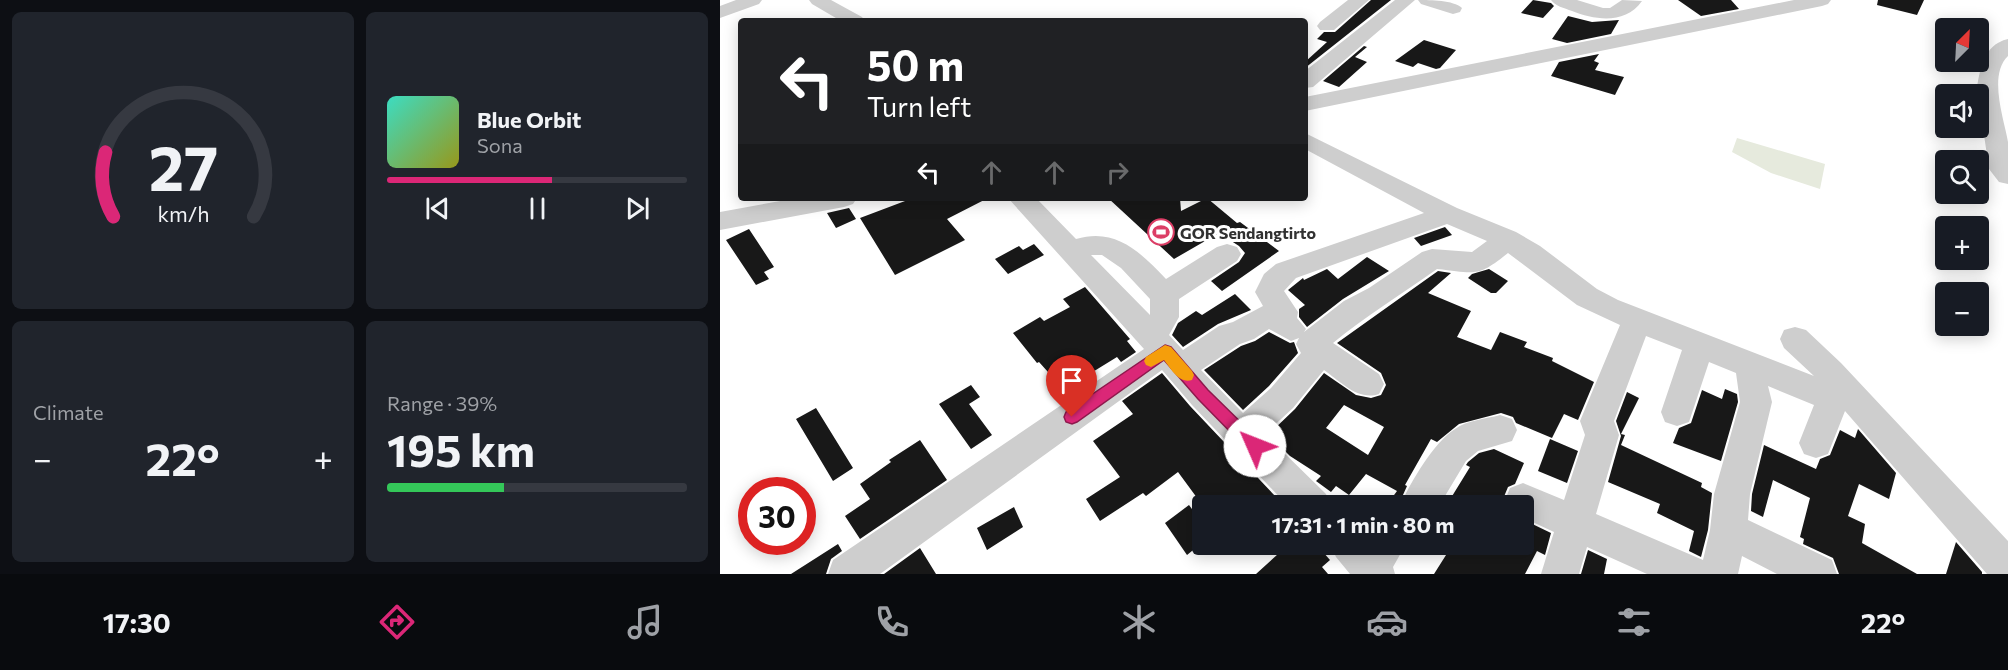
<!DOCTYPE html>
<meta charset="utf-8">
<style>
:root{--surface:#171b24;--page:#20242c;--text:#f1f3f6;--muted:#9ea1a6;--line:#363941;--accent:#db2777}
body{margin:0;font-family:Commissioner,sans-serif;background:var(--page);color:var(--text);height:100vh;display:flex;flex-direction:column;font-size:22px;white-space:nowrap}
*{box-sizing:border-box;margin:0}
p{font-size:20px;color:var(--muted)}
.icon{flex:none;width:33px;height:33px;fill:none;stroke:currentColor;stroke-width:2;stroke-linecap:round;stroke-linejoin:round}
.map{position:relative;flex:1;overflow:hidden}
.side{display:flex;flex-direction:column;gap:12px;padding:12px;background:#0d0f14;width:720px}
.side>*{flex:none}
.top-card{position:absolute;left:18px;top:18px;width:570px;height:183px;border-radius:6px;box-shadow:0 3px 15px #0003;background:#202124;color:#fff;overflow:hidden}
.needle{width:39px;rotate:24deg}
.controls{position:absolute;left:1215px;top:18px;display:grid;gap:12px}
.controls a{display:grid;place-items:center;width:54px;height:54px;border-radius:6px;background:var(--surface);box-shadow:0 3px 15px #0003;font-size:30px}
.speed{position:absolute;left:18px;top:477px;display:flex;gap:12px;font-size:30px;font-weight:700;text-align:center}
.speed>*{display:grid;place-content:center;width:78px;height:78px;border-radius:50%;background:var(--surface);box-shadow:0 3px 15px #0003;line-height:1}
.speed .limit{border:9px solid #d22;background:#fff;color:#111}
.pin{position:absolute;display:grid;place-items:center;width:51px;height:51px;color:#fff;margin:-62px -26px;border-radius:50% 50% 50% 0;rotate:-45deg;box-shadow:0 0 6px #0007}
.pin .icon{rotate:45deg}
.me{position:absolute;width:66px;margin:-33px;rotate:314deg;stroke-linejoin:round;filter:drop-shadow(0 0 4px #0008)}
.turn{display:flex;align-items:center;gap:21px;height:126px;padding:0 30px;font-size:27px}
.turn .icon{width:78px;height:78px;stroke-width:2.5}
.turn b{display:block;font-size:42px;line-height:51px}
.lanes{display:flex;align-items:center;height:57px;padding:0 30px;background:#0003;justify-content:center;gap:30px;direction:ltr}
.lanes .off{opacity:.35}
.big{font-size:45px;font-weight:700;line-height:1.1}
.side .tile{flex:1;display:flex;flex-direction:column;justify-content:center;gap:9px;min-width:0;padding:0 21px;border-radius:9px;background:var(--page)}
.side .dial{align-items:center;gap:0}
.dial svg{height:156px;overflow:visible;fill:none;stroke:var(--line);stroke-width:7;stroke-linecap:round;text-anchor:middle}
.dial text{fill:var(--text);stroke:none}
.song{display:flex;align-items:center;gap:18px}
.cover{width:72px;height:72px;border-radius:9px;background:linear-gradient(135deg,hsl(170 70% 55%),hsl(60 70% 35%))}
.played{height:6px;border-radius:3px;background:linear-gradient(90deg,var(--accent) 55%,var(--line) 55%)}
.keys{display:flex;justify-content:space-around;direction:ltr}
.heat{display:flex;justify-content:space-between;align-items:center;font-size:33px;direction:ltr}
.charge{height:9px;border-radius:4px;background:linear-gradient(90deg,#34c759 39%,var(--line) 0)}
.side .tiles{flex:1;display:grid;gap:12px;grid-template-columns:repeat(2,1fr)}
.trip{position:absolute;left:472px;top:495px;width:342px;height:60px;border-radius:6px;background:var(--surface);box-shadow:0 3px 15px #0003;font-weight:700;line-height:60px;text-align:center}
.dock{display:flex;height:96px;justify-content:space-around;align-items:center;background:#090b0e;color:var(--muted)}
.dock .icon{width:42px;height:42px}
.dock .on{color:var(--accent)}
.dock b{font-size:27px;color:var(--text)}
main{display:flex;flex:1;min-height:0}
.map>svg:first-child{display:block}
.green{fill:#e6eadd}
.building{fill:#181818;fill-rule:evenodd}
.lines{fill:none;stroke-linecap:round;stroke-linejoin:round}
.minor{fill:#cecece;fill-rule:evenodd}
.route{fill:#db2777;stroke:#8e194d;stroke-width:1.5}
.slow{fill:#f59e0b}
.labels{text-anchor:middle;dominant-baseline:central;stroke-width:6;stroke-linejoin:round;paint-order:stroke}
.poi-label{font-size:16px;font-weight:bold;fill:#313131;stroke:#fff;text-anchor:start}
</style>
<main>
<section class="side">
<div class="tiles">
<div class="tile dial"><svg viewBox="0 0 100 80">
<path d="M14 69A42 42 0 1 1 86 69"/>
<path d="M14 69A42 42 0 0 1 10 36" stroke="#db2777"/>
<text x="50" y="56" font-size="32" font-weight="700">27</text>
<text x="50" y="72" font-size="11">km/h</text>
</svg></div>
<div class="tile">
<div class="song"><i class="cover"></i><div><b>Blue Orbit</b><p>Sona</p></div></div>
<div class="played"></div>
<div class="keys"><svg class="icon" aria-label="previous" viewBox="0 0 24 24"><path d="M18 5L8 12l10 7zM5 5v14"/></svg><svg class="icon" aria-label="pause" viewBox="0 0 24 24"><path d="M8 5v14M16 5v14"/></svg><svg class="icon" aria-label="next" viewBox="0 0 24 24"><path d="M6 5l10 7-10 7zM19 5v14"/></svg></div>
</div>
<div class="tile"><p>Climate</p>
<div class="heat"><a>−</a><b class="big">22°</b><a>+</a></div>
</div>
<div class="tile"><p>Range · 39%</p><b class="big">195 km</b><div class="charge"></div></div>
</div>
</section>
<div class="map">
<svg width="1288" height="574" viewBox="0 0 1288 574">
<rect width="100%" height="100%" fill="#fff"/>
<path class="green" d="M1017,138L1105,164L1100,189L1051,173L1012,152Z"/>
<path class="building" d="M651,0H671L585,68V62L607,42L597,39L604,32H615Z
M813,0L831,3L834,6L823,18L801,13Z
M958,0H1011L1019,9L981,16Z
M1158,0H1204L1197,15L1157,5Z
M848,16L872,22L899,20L891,34L847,43L832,39Z
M704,40L736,50L720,68L716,69L698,63L693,67L675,61Z
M644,46L647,47L635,57L647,62L619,87L603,81Z
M879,54L874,61L879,63L875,70L904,77L895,95L831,76L839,62Z
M193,198H268L227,219L245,240L175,275L140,218Z
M388,198H460L461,211L487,198L517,223L520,222L559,251L502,291L491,281L519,262L525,253L519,246L499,233L454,259Z
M129,208L136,219L116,228L107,213Z
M725,227L732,235L701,246L694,238Z
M29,229L54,267L44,272L49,279L36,285L6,240Z
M314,244L324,255L288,274L275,259L299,246L303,250Z
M647,257L669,271L623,299L587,327L579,317V309L585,305L568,290L583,278L584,280L607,269L618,279Z
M769,269L788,281L776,293H771L748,278L752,274Z
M718,271L731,273L708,293L751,311L737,337L771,350L780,332L807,342L804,347L833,358L832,361L874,382L858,420L844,414L832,438L796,423L793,417L781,413L739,424L717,442L711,439L685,485L687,486L678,506H666L677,491L646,474L629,495L616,486L611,492L596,481L601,476L570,456L559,445L562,442L549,434L575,409L604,373L636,395L651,398L661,395L666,385L661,373L617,343ZM624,405L664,427L648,455L606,428Z
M365,287L410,339L407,341L416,352L401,362L397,357L371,373L375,379L362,388L342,364L328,372L319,362L317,363L293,333L320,317L324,321L350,307L343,299Z
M515,294L531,310L498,324L463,347L452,335L458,323L476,311L482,315Z
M549,332L570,343L574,342L578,353L549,386L523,410L484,370L521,346L535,341Z
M442,373L470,406L555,496L542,506H483L458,472L426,496L423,493L380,521L366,499L400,477L373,441L413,414L402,401Z
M251,385L260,397L249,404L272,435L251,449L219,404Z
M1005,389L1017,394L1018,402L1001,461L953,443L959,428L971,423L982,390L1002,399Z
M907,392L919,398L901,434L905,435L901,445L982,483L981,487L992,493L988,530L981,557L969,551L974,531L937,513L940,504L888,482L901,436L896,421Z
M96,408L133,468L113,481L76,419Z
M1138,429L1176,473L1169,499L1139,484L1128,516L1145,524L1142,543L1197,574H1119L1113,558L1083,544L1084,539L1080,537L1090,498L1053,480L1043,517L1031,511L1032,494L1044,445L1096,469L1100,459L1110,455L1120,430L1135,438Z
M830,439L858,451L847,483L818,471Z
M200,440L227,480L140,539L125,516L150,499L140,484L171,462L169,460Z
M774,449L804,463L795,484L788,487L783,499L784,506H726L750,467L746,465L748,462L759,453Z
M469,505L483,524V542L467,555L445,523Z
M294,507L303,527L267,550L257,528Z
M804,520L831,533L825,555L817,551L805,574H714L733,544H804Z
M1236,542L1262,572V574H1226Z
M118,544L122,551L111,559L106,574H71Z
M569,544H596L610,560L602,567L608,574H536Z
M200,548L216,574H164Z
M868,550L887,559L884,574H861Z"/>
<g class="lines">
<path class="minor" d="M16,0H42L39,4L0,18V6Z
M89,0H111L142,17L145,21H121L92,4Z
M628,0H649L614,30H600L597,26L600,22Z
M675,0H695L593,87L585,88V71Z
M698,0C711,0 733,0 742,8L740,12L733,14L701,4Z
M831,0H857L883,8H890L902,0L922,1C905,25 875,20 852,11C844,8 835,6 831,0Z
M1074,0H1111L1108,4L1102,6L585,111V97Z
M1288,39V56C1268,75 1284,119 1288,142C1288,155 1288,170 1288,184L1279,182L1269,169L1258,94L1256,93C1260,71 1262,45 1288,39Z
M585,133L737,208L796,232L820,246L877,289L898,300L1094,376L1064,348L1060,339L1064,330L1075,327L1086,330L1121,363L1288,541V574H1267L1125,411L1108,454L1096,458L1084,454L1079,443L1094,405L1048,386L1052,402L1030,494L1028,520L1112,560L1117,574H1057L1022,556L1018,574H927L867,547L859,574H821L834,532L804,518V506H787L785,500L790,488L803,483L844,500L865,435L860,421L900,325L857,305L788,253C757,278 756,273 717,269C682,294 646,316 613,343L659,374L664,384L659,394C638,401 621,382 604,370L573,408L545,434L606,494L611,506H568L472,405L442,370L160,574H108L113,560L424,349L288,198H316L356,239C396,227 420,252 446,279L497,247L507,244L517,247L521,254L517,261L459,299V317L449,335L463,350L499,326L513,322L543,306L535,292L544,274L556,264L704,213L585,149ZM727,224L767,241L752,252L712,249L702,252L649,288L624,301L584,332L586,329L577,318L578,312L564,291L576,278ZM371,255H382L401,268L430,299V315ZM549,329L571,341L579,338L576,344L581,353L551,388L523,413L481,370L520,344L534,339ZM926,336L962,350L941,412L945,422L957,426L969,422L989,362L1016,373L1020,402L994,494L990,530L983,560L876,514L899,435L894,421Z
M77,198H137L133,204L124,207L0,230V212Z
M780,415L792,419L797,430L792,441L758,451L746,461L719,506H680C690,483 714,442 735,429C747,420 766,419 780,415Z
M610,544H686L673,567L675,574H630L616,557Z"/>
</g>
<path class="route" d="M445,345L451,347L488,390L540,441L543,446L540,451L535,453L529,451L478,399L444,360L357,422L352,424L346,422L344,417L346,412Z"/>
<path class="slow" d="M445,345L451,347L472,371L474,375L472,380C459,384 451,369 444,360L431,367L426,365L424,361L426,357Z"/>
<defs>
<g id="stadium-ring" transform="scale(1.35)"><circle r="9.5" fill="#fff" stroke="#dc3e66" stroke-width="1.5"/><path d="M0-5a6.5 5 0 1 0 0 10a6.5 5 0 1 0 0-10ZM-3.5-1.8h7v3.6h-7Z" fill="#dc3e66"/></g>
</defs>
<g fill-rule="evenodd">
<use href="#stadium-ring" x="441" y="232"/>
</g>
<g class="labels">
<g class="poi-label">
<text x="460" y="232">GOR Sendangtirto</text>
</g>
</g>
</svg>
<div class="controls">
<a><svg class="needle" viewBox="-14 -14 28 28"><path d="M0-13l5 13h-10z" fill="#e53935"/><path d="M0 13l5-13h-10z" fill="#9ea1a6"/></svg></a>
<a><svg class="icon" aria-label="sound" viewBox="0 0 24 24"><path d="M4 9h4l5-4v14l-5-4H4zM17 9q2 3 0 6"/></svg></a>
<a><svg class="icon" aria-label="search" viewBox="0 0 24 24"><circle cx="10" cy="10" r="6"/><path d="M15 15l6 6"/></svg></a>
<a>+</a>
<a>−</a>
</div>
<div class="speed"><div class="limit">30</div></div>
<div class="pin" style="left:352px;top:417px;background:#d93025"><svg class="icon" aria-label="arrive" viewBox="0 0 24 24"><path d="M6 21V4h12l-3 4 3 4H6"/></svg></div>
<svg class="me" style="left:535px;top:446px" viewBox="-20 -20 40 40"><circle r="19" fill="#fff"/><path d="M0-13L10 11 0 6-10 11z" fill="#db2777"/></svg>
<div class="trip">17:31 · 1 min · 80 m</div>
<div class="top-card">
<div class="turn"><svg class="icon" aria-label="left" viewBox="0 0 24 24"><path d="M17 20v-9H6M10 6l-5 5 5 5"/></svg><div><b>50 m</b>Turn left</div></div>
<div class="lanes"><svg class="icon" aria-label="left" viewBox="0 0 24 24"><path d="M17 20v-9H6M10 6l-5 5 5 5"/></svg><svg class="icon off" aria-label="ahead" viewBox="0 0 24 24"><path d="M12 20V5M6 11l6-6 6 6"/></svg><svg class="icon off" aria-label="ahead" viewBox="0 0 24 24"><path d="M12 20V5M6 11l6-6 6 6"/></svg><svg class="icon off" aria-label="right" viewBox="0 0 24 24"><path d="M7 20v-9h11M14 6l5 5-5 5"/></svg></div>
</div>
</div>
</main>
<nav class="dock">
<b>17:30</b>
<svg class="icon on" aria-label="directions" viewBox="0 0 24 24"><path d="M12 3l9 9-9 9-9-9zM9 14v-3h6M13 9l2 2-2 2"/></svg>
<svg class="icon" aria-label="music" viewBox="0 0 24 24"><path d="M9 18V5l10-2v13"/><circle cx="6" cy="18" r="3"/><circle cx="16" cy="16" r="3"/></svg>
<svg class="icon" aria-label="phone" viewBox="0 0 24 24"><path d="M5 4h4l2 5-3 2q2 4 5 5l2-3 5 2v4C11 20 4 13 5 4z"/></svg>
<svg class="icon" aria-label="climate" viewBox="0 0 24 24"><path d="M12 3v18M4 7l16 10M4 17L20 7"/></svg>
<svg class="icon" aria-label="car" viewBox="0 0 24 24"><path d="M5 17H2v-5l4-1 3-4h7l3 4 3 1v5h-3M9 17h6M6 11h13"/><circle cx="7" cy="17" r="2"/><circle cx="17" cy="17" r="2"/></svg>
<svg class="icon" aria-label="filters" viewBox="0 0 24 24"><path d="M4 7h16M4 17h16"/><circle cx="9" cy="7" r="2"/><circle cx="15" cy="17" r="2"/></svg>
<b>22°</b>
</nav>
